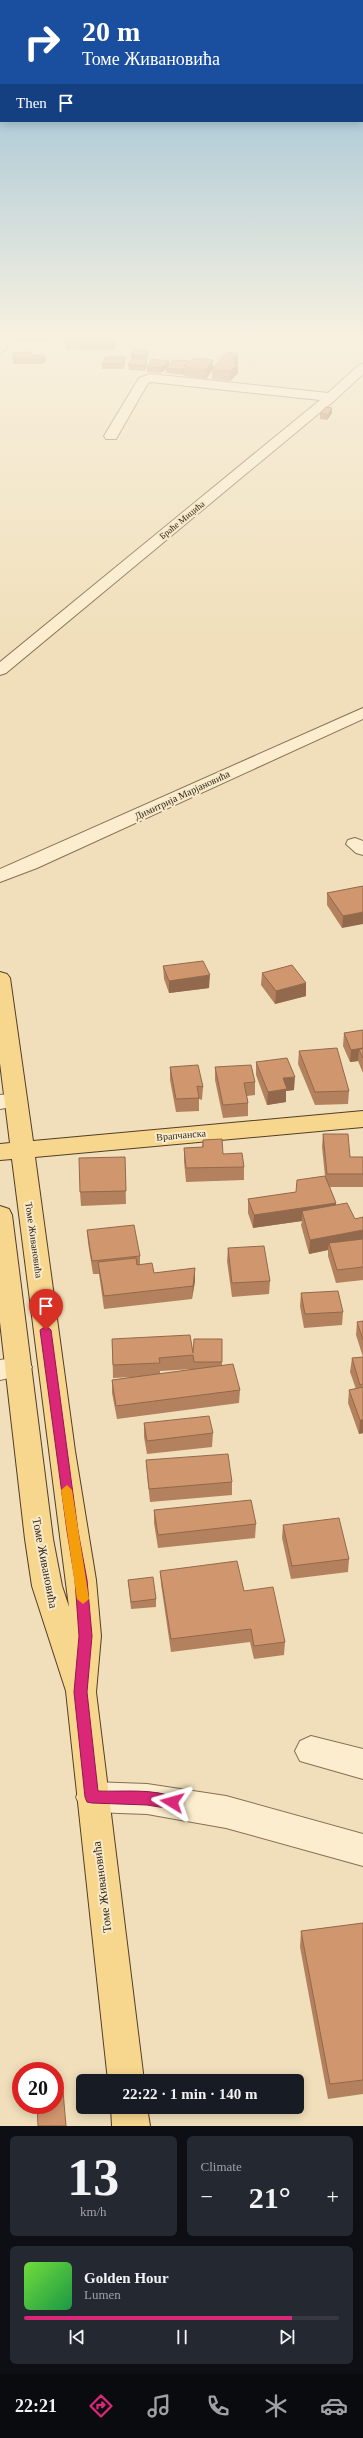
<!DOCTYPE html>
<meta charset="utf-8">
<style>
:root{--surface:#171b24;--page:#242831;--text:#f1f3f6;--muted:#9ea1a6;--line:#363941;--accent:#db2777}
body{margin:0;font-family:Georgia,serif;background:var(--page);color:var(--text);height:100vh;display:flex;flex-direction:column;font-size:15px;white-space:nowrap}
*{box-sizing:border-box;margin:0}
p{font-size:13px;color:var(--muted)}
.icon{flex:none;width:22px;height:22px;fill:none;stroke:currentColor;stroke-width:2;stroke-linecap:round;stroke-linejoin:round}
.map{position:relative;height:2126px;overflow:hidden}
.panel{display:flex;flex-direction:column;gap:10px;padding:10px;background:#0d0f14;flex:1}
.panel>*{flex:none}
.top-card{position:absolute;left:0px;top:0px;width:363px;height:122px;box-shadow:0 2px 10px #0003;background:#1a4fa0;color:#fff;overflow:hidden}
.speed{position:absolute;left:12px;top:2062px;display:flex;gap:8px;font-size:20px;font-weight:700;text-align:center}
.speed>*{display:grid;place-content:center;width:52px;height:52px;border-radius:50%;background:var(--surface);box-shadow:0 2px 10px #0003;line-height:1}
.speed .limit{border:6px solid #d22;background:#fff;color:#111}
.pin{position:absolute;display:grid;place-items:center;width:34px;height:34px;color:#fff;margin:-41px -17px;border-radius:50% 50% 50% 0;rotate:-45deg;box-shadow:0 0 4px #0007}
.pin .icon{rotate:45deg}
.me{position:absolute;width:44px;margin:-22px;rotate:278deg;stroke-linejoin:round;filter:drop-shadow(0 0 3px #0008)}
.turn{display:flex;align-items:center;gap:14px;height:84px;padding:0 16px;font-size:18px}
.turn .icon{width:52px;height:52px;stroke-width:2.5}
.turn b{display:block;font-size:28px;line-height:34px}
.then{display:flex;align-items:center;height:38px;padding:0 16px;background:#0003;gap:8px;font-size:15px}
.big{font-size:30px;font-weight:700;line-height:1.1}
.panel .card{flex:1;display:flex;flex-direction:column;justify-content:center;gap:6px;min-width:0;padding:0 14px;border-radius:6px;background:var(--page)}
.panel .dial{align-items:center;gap:0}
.dial b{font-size:52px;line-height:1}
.song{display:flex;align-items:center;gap:12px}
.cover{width:48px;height:48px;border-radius:6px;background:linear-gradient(135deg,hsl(100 70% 55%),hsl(140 70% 35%))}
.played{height:4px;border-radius:2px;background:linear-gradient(90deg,var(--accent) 85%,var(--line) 85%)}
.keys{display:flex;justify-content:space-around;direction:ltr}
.heat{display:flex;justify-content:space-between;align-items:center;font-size:22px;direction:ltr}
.panel .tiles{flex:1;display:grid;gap:10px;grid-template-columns:1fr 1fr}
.card:last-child{grid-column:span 2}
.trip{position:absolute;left:76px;top:2074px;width:228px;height:40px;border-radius:6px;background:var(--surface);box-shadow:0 2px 10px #0003;font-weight:700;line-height:40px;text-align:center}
.dock{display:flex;height:64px;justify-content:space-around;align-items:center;background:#090b0e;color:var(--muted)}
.dock .icon{width:28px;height:28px}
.dock .current{color:var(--accent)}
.dock b{font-size:18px;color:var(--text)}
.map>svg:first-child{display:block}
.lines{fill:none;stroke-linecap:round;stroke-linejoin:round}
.minor-casing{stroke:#876f54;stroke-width:2}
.major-casing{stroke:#543d29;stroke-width:2}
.minor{fill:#fbedcd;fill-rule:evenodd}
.major{fill:#f7d68e;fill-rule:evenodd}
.wall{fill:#b3815e;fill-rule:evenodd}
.shaded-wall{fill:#92694c}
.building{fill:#d0966d;stroke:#92694c}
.route{fill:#db2777;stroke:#8e194d}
.slow{fill:#f59e0b}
.labels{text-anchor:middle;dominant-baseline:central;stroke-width:4;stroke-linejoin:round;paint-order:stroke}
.far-street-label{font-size:9px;fill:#35271a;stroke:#f7eaca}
.street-label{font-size:10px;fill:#35271a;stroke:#f7eaca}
.near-street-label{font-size:12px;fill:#35271a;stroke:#f7eaca}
</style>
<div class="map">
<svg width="363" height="2126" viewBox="0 0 363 2126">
<rect width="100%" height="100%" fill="#f0dfba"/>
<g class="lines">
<g class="minor-casing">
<path id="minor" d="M0,338H8L6,349L0,353Z
M363,364V374L335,400L6,673L0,675V662L320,400L151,382L148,383L116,439H106L104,436L139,378L150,374L328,393L359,365Z
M363,708V719L37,868L0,882V869Z
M355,838L363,841V855L356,853L346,844L348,840Z
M16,1093L24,1095L27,1100L24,1105L0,1109V1095Z
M19,1357L28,1360L32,1367L28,1374L0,1380V1360Z
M311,1736L363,1749V1779L300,1761L295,1751L300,1741Z
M92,1782L147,1784L226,1796L363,1834V1866L226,1828L147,1814L92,1812L81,1808L76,1797L81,1786Z"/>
</g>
<g class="major-casing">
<path id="major" d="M0,972L7,974L10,978L33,1141L363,1111V1127L35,1157L75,1451L96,1580L101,1636L96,1692L144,2081H108L66,1691L32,1586L25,1539L0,1322V1206L9,1209L12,1215L53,1539L62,1586L69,1607L12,1159L0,1160V1144L10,1143L0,1063Z
M111,2107H147L150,2126H112Z"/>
</g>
<use href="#minor" class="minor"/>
<use href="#major" class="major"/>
</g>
<path class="wall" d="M16,338H55L51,342L16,341Z
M65,338H117V339L115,348L112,350L66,349Z
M238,354V373L230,381L212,379V370L206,379L184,376V374L183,375L166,373V369L161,373L147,372V367L190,361L213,360V369Z
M33,355L46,361L42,364H13V359Z
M131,355L148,356L145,371L129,370L128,365L132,359Z
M125,357V362L123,369H102V364Z
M320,413H332L327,420L320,419Z
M363,886L342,928L327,905V893Z
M163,966L209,988L169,993L164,979Z
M262,973L306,983V996L275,1004L261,985Z
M363,1030V1073L358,1061L350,1062L343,1046L344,1033Z
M299,1051L349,1091L348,1104L315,1105L298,1064Z
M256,1062L294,1090L286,1091V1102L267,1105L256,1075Z
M170,1067L203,1087L202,1100L199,1099V1111L176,1112L170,1080Z
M215,1067L255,1082V1095L247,1096L248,1103V1116L223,1118L215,1080Z
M323,1134L350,1157H363V1187H330L336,1203V1205L355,1219L363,1217V1280L336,1283L328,1256V1250L309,1254L301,1225L302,1221L253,1228L248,1213V1199L296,1192L325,1176L322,1147Z
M203,1140L223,1154L244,1167V1180L186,1182L184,1161V1148L202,1147Z
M125,1157L126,1204L81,1206L80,1192Z
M87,1230L140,1256V1265L154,1273L195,1268V1281L192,1299L104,1309L99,1274H93L88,1243Z
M228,1248L270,1281L269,1294L232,1297L227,1261Z
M301,1293L343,1312L342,1325L304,1328L300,1306Z
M363,1321V1357L356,1335L357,1322Z
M112,1339L193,1353L222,1339V1366L240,1390L239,1403L117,1419L112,1393V1380L132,1377L113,1378ZM193,1369L160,1374V1371Z
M363,1357V1433L359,1434L348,1403L349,1390L356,1389L350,1372L352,1358Z
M144,1423L213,1433L212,1447L147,1454L144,1437Z
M146,1460L232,1482V1495L150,1502L147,1474Z
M154,1510L256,1524L255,1538L158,1548L154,1523Z
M283,1525L349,1559L348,1572L291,1579L282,1538Z
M160,1571L244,1591L285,1642L284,1655L254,1659L250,1642L171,1652L161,1584Z
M128,1580L156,1599V1607L131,1609Z
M363,1923V2094L328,2099L300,1947L301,1931Z"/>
<path class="shaded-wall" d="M51,338H55L51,342Z
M115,338H117V339L115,348L112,350L111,341Z
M148,351V356L146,361V356Z
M238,354V363L235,365L238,364V373L230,381V371L232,358Z
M45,356L46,361L42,364V359Z
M125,357V362L123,369V364Z
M147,358V363L145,371V366Z
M213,360V369L206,379V370Z
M169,361V366L166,368V369L161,373V368Z
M184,369V374L183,375V370Z
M332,408V413L327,420L328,415Z
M363,912V924L342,928L343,916Z
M210,975L209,988L169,993V981Z
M306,983V996L275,1004L276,991Z
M363,1048L359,1050L358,1061L350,1062L351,1050Z
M295,1077L294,1090L286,1091V1102L267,1105L268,1092L283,1078Z
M336,1203L335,1216L302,1211V1221L253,1228L254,1215Z
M363,1230V1243H329L328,1250L309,1254L310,1240Z
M195,1268V1281L192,1299L193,1286Z
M360,1420H363V1433L359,1434Z"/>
<path class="building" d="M65,338H115L111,341L65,340Z
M134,350L148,351L146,356L131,355Z
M30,352L33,355L45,356L42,359H13V353Z
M228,352L238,354L232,358L235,360L233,363L238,364L230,371L212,369Z
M106,357H125L123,364H102Z
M133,357L147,358L145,366L128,365Z
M194,358L213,360L206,370L184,366Z
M152,359L169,361L161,368L147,367Z
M173,360L190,361L184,366V369L183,370L166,368Z
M326,407L332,408L328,415L320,413Z
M363,886V912L343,916L327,893Z
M203,961L210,975L169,981L163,966Z
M292,965L306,983L276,991L262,973Z
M363,1030V1048L351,1050L344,1033Z
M337,1048L349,1091L315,1092L299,1051Z
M363,1048V1058L359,1050Z
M287,1058L295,1077L283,1078L287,1089L268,1092L256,1062Z
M198,1065L203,1087L197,1086L199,1098L176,1099L170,1067Z
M251,1065L255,1082L244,1083L248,1103L223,1105L215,1067Z
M323,1134H348L350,1157H363V1174H327Z
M222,1139L223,1154L242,1153L244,1167L186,1168L184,1148L203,1147V1140Z
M125,1157L126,1191L80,1192L79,1158Z
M325,1176L336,1203L254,1215L248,1199L296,1192L297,1180Z
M347,1203L355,1219L363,1217V1230L310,1240L302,1211Z
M134,1225L140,1256L92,1261L87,1230Z
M363,1239V1267L337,1270L329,1243Z
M264,1246L270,1281L232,1283L228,1248Z
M136,1258L137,1265L152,1263L154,1273L195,1268L193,1286L104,1296L98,1262Z
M338,1291L343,1312L305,1314L301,1293Z
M363,1321V1340L357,1322Z
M190,1335L193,1353L194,1339H222V1362H194L193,1355L159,1358L160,1363L113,1365L112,1339Z
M363,1357V1384L360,1385L352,1358Z
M233,1364L240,1390L116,1406L112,1380Z
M363,1387V1420H360L349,1390Z
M209,1416L213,1433L147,1441L144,1423Z
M228,1454L232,1482L149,1489L146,1460Z
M251,1500L256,1524L158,1535L154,1510Z
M339,1518L349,1559L292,1566L283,1525Z
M237,1561L244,1591L273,1587L285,1642L254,1646L251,1629L171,1639L160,1571Z
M153,1577L156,1599L131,1602L128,1580Z
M363,1923V2080L330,2084L301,1931Z
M63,2091L66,2126H38L37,2105H55V2092Z"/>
<linearGradient id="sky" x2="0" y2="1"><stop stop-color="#8bb9d4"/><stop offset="0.53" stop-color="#f8f1e0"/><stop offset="1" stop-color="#f8f1e0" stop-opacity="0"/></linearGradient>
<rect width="363" height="636" fill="url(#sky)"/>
<path class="route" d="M46,1326L51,1330L78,1531L87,1580L92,1636L87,1692L98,1791C123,1792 153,1788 177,1798L179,1802L177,1807L172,1809L147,1805L92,1803L87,1802L85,1797L74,1692L79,1636L75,1580L67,1531L40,1330Z"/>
<path class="slow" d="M67,1485L72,1490L89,1599L83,1604L77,1599L61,1490Z"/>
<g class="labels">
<g class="far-street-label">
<text transform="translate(182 520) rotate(-39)">Браће Мицића</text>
</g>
<g class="street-label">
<text transform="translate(182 795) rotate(-25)">Димитрија Марјановића</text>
<text transform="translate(181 1135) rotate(-5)">Врапчанска</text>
<text transform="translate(34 1240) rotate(82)">Томе Живановића</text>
</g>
<g class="near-street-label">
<text transform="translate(45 1563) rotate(79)">Томе Живановића</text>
<text transform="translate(102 1887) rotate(-97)">Томе Живановића</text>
</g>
</g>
</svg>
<div class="speed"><div class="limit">20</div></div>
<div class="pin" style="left:46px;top:1330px;background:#d93025"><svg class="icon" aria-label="arrive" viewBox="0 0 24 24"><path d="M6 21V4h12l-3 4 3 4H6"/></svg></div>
<svg class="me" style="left:172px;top:1802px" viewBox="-20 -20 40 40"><path d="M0-17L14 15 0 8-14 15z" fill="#db2777" stroke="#fff" stroke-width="4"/></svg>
<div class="trip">22:22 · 1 min · 140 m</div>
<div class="top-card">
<div class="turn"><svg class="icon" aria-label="right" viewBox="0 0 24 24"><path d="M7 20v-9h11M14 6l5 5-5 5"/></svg><div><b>20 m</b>Томе Живановића</div></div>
<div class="then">Then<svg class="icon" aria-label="arrive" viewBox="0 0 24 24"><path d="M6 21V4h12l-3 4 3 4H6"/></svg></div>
</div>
</div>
<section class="panel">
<div class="tiles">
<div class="card dial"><b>13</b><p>km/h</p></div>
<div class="card"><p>Climate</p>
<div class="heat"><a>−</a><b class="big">21°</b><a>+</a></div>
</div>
<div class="card">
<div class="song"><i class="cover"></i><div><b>Golden Hour</b><p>Lumen</p></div></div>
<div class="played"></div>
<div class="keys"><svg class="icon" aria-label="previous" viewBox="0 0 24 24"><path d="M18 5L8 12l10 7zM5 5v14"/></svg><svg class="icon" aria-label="pause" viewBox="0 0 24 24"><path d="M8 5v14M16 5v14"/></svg><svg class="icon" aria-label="next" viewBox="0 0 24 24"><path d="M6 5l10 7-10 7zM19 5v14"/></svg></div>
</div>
</div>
</section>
<nav class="dock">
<b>22:21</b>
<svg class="icon current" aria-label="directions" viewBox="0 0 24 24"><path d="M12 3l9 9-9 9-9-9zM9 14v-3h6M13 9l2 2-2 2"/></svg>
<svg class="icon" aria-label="music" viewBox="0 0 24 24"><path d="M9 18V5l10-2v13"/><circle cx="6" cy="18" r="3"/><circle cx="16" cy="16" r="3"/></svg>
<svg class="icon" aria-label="phone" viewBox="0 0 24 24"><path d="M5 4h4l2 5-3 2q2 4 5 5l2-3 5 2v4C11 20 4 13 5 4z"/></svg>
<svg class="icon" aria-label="climate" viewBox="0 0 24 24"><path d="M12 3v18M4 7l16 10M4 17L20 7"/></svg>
<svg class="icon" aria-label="car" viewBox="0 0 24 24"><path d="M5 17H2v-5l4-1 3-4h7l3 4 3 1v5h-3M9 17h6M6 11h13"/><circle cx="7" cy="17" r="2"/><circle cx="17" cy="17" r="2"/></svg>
</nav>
